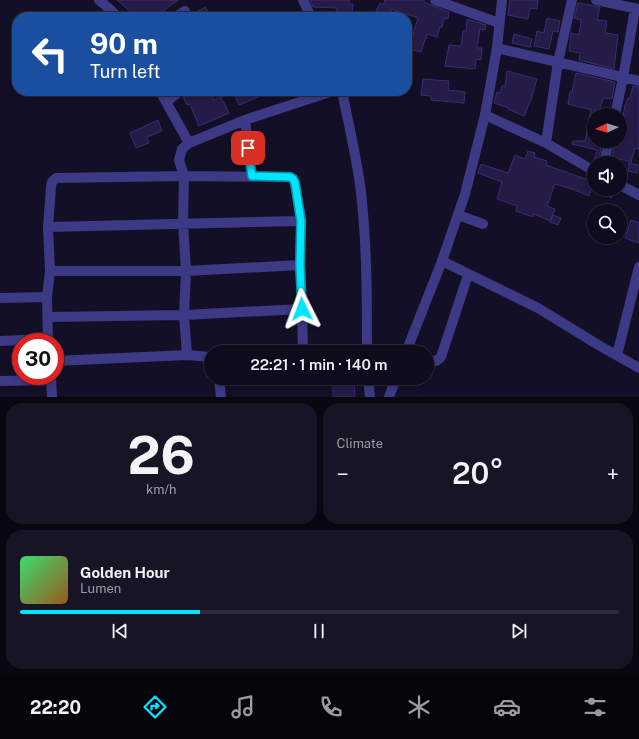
<!DOCTYPE html>
<meta charset="utf-8">
<style>
:root{--surface:#0e0b1c;--page:#171425;--text:#f1f3f6;--muted:#9b9ba3;--line:#2e2b3b;--accent:#00e5ff}
body{margin:0;font-family:"Public Sans",sans-serif;background:var(--page);color:var(--text);height:100vh;display:flex;flex-direction:column;font-size:15px;white-space:nowrap}
*{box-sizing:border-box;margin:0}
p{font-size:13px;color:var(--muted)}
.icon{flex:none;width:22px;height:22px;fill:none;stroke:currentColor;stroke-width:2;stroke-linecap:round;stroke-linejoin:round}
.map{position:relative;height:397px;overflow:hidden}
.side{display:flex;flex-direction:column;gap:6px;padding:6px;background:#08060f;flex:1}
.side>*{flex:none}
.banner{position:absolute;left:12px;top:12px;width:400px;height:84px;border-radius:16px;box-shadow:0 2px 6px #0003,0 0 0 1px var(--line);background:#1a4fa0;color:#fff;overflow:hidden}
.needle{width:26px;rotate:265deg}
.fabs{position:absolute;left:587px;top:108px;display:grid;gap:8px}
.fabs a{display:grid;place-items:center;width:40px;height:40px;border-radius:50%;background:var(--surface);box-shadow:0 2px 6px #0003,0 0 0 1px var(--line);font-size:20px}
.speed{position:absolute;left:12px;top:333px;display:flex;gap:8px;font-size:20px;font-weight:700;text-align:center}
.speed>*{display:grid;place-content:center;width:52px;height:52px;border-radius:50%;background:var(--surface);box-shadow:0 2px 6px #0003,0 0 0 1px var(--line);line-height:1}
.speed .limit{border:6px solid #d22;background:#fff;color:#111}
.pin{position:absolute;display:grid;place-items:center;width:34px;height:34px;color:#fff;margin:-17px;border-radius:8px;box-shadow:0 2px 6px #0006}
.me{position:absolute;width:44px;margin:-22px;rotate:357deg;stroke-linejoin:round;filter:drop-shadow(0 0 3px #0008)}
.turn{display:flex;align-items:center;gap:14px;height:84px;padding:0 12px;font-size:18px}
.turn .icon{width:52px;height:52px;stroke-width:2.5}
.turn b{display:block;font-size:28px;line-height:34px}
.big{font-size:30px;font-weight:600;line-height:1.1}
.side .tile{flex:1;display:flex;flex-direction:column;justify-content:center;gap:6px;min-width:0;padding:0 14px;border-radius:16px;background:var(--page)}
.side .dial{align-items:center;gap:0}
.dial b{font-size:52px;line-height:1}
.song{display:flex;align-items:center;gap:12px}
.cover{width:48px;height:48px;border-radius:6px;background:linear-gradient(135deg,hsl(140 70% 55%),hsl(30 70% 35%))}
.played{height:4px;border-radius:2px;background:linear-gradient(90deg,var(--accent) 30%,var(--line) 30%)}
.keys{display:flex;justify-content:space-around;direction:ltr}
.heat{display:flex;justify-content:space-between;align-items:center;font-size:22px;direction:ltr}
.side .tiles{flex:1;display:grid;gap:6px;grid-template-columns:1fr 1fr}
.tile:last-child{grid-column:span 2}
.trip{position:absolute;left:204px;top:345px;width:230px;height:40px;border-radius:20px;background:var(--surface);box-shadow:0 2px 6px #0003,0 0 0 1px var(--line);font-weight:600;line-height:40px;text-align:center}
.tab-bar{display:flex;height:64px;justify-content:space-around;align-items:center;background:#06040b;color:var(--muted)}
.tab-bar .icon{width:28px;height:28px}
.tab-bar .active{color:var(--accent)}
.tab-bar b{font-size:18px;color:var(--text)}
.map>svg:first-child{display:block}
.building{fill:#241b47;stroke:#3b2d73}
.lines{fill:none;stroke-linecap:round;stroke-linejoin:round}
.minor{stroke:#3d3a85;stroke-width:10}
.tertiary{stroke:#3d3a85;stroke-width:10}
.route-casing{stroke:#0095a6;stroke-width:10}
.route{stroke:#00e5ff;stroke-width:7}
</style>
<div class="map">
<svg width="639" height="397" viewBox="0 0 639 397">
<rect width="100%" height="100%" fill="#130f26"/>
<path class="building" d="M117,0H178L155,17H125L131,12Z
M310,0H349V4H353L352,17L336,16L337,8L313,7Z
M385,0H424V2L449,12L448,19L444,18L442,27H440L437,37L427,34L421,52L409,49L410,47L407,46V34L413,35L418,18L392,9L389,17L376,11L380,3L383,5Z
M510,0H538L537,9L530,8L528,19L508,15Z
M578,3L600,7L597,20L607,21L605,33L618,35L614,69L579,60L580,53L569,51L571,33L579,35L581,20L574,18Z
M205,7L212,17H189Z
M547,18L560,21L558,32L553,31L549,49L534,46L537,31L544,33Z
M467,19L486,25L485,30L480,29L477,48H482L481,60L476,59L475,69L445,66L449,45L461,46L463,31H466Z
M514,34L532,39L530,47L512,43Z
M507,71L537,79L531,100L524,116L508,109L509,108L494,103L497,92L500,93L502,86H505Z
M576,73L615,82L612,99L603,98L599,112L594,110V141H602L598,163H593L597,150L572,144L573,141H585L587,133H586L591,110H592L568,104L570,92H572Z
M423,79L449,81L448,90L465,92L464,103L431,100V96L421,95Z
M633,86L639,87V149L635,148L631,162L612,157L615,141H620V131L625,116H623L625,105L628,98H630Z
M188,91H210L214,100L221,97L229,113L199,126L190,104L187,105L183,97Z
M233,91H272L239,105Z
M158,120L162,131L147,137L149,143L136,148L130,133Z
M528,151L535,153L534,157L547,161L546,165L594,182L589,196L575,190L555,184L547,206L555,209L550,221L534,214L533,217L516,211L517,206L497,199L502,182L478,173L481,164L508,173L515,155L525,159Z
M629,163L638,165L637,173L628,171Z
M598,189H615L616,190L611,198Z
M553,215L561,218L558,225L550,222Z
M631,220L639,223V243L625,238Z
M333,378H354L355,397H333Z"/>
<g class="lines">
<path class="minor" d="M99,0L113,12L116,17
M303,0L311,17
M435,0L499,23
M596,0L639,9
M175,17L185,11
M497,48L639,81
M160,91L189,143
M342,91C349,127 359,166 362,202C367,252 367,302 367,352
M166,102L180,91
M485,115L546,143L594,171
M615,115L623,78L635,9
M245,120L252,176
M546,143L558,62L572,0
M604,163L609,141
M620,185L639,195
M458,215L483,224
M48,227L301,221
M442,261L538,308L600,346L639,368
M50,271H186L300,265
M0,298L47,297
M48,317L184,315L302,309
M0,341L47,339
M48,342L47,297L50,271L48,227L51,187L52,182L56,178L184,176L290,177L293,179L295,183L301,221L300,265L302,309L303,352
M187,355L184,315L186,271L183,223L184,176L179,160L182,149L189,143L245,120L333,91
M617,355L639,267
M55,361L187,355L211,357
M427,361H436L441,357L468,275
M51,376L52,397
M219,378L221,397
M368,378L370,397
M220,380L247,378
M0,381L51,380"/>
<path class="tertiary" d="M406,352L442,261L465,194L485,115L497,48L502,0
M389,397L396,378"/>
</g>
<g class="lines">
<g class="route-casing">
<path id="route" d="M248,148L252,176L290,177L293,179L295,183L301,221L300,265L302,309"/>
</g>
<use href="#route" class="route"/>
</g>
</svg>
<div class="fabs">
<a><svg class="needle" viewBox="-14 -14 28 28"><path d="M0-13l5 13h-10z" fill="#e53935"/><path d="M0 13l5-13h-10z" fill="#9b9ba3"/></svg></a>
<a><svg class="icon" aria-label="sound" viewBox="0 0 24 24"><path d="M4 9h4l5-4v14l-5-4H4zM17 9q2 3 0 6"/></svg></a>
<a><svg class="icon" aria-label="search" viewBox="0 0 24 24"><circle cx="10" cy="10" r="6"/><path d="M15 15l6 6"/></svg></a>
</div>
<div class="speed"><div class="limit">30</div></div>
<div class="pin" style="left:248px;top:148px;background:#d93025"><svg class="icon" aria-label="arrive" viewBox="0 0 24 24"><path d="M6 21V4h12l-3 4 3 4H6"/></svg></div>
<svg class="me" style="left:302px;top:309px" viewBox="-20 -20 40 40"><path d="M0-17L14 15 0 8-14 15z" fill="#00e5ff" stroke="#fff" stroke-width="4"/></svg>
<div class="trip">22:21 · 1 min · 140 m</div>
<div class="banner">
<div class="turn"><svg class="icon" aria-label="left" viewBox="0 0 24 24"><path d="M17 20v-9H6M10 6l-5 5 5 5"/></svg><div><b>90 m</b>Turn left</div></div>
</div>
</div>
<section class="side">
<div class="tiles">
<div class="tile dial"><b>26</b><p>km/h</p></div>
<div class="tile"><p>Climate</p>
<div class="heat"><a>−</a><b class="big">20°</b><a>+</a></div>
</div>
<div class="tile">
<div class="song"><i class="cover"></i><div><b>Golden Hour</b><p>Lumen</p></div></div>
<div class="played"></div>
<div class="keys"><svg class="icon" aria-label="previous" viewBox="0 0 24 24"><path d="M18 5L8 12l10 7zM5 5v14"/></svg><svg class="icon" aria-label="pause" viewBox="0 0 24 24"><path d="M8 5v14M16 5v14"/></svg><svg class="icon" aria-label="next" viewBox="0 0 24 24"><path d="M6 5l10 7-10 7zM19 5v14"/></svg></div>
</div>
</div>
</section>
<nav class="tab-bar">
<b>22:20</b>
<svg class="icon active" aria-label="directions" viewBox="0 0 24 24"><path d="M12 3l9 9-9 9-9-9zM9 14v-3h6M13 9l2 2-2 2"/></svg>
<svg class="icon" aria-label="music" viewBox="0 0 24 24"><path d="M9 18V5l10-2v13"/><circle cx="6" cy="18" r="3"/><circle cx="16" cy="16" r="3"/></svg>
<svg class="icon" aria-label="phone" viewBox="0 0 24 24"><path d="M5 4h4l2 5-3 2q2 4 5 5l2-3 5 2v4C11 20 4 13 5 4z"/></svg>
<svg class="icon" aria-label="climate" viewBox="0 0 24 24"><path d="M12 3v18M4 7l16 10M4 17L20 7"/></svg>
<svg class="icon" aria-label="car" viewBox="0 0 24 24"><path d="M5 17H2v-5l4-1 3-4h7l3 4 3 1v5h-3M9 17h6M6 11h13"/><circle cx="7" cy="17" r="2"/><circle cx="17" cy="17" r="2"/></svg>
<svg class="icon" aria-label="filters" viewBox="0 0 24 24"><path d="M4 7h16M4 17h16"/><circle cx="9" cy="7" r="2"/><circle cx="15" cy="17" r="2"/></svg>
</nav>
